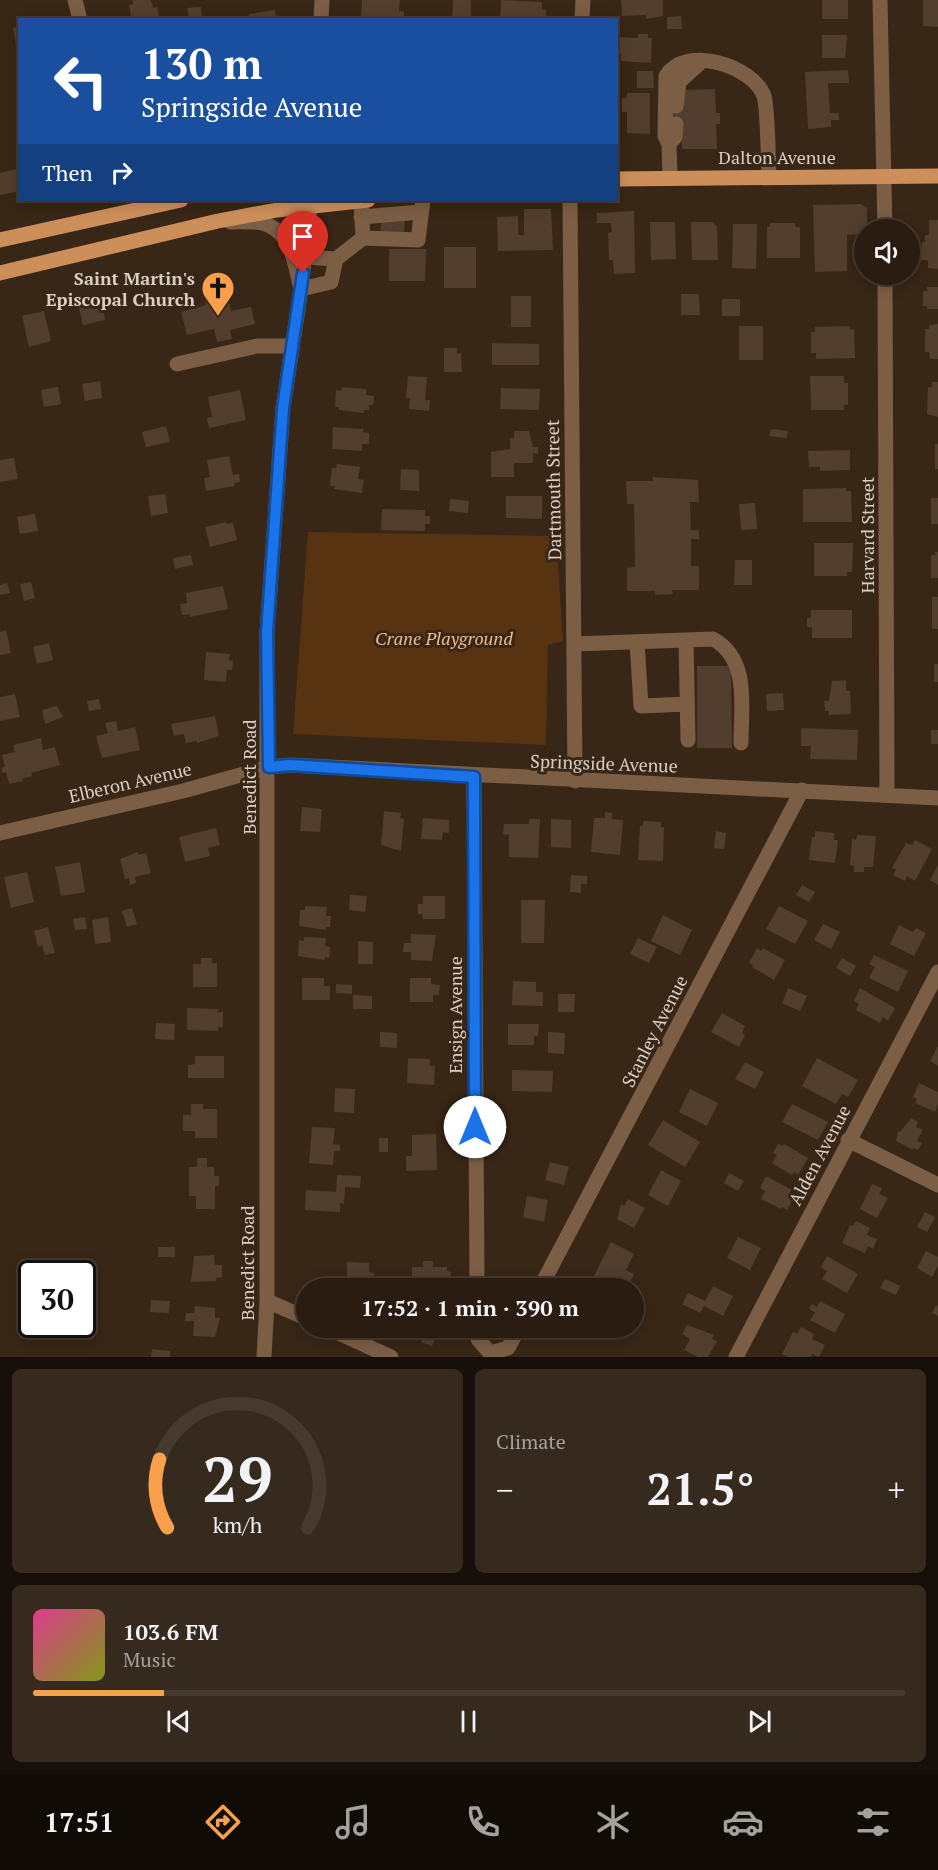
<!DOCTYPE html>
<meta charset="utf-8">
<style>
:root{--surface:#2a1c10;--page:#36291e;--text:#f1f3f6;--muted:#a5a19f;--line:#463a30;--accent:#f9a04d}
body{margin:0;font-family:"PT Serif",serif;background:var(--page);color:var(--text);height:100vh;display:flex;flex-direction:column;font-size:22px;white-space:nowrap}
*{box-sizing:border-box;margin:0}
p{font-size:20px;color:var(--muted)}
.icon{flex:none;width:33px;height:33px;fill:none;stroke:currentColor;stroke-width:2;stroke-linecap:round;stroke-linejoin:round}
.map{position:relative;height:1357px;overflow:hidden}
.details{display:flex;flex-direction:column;gap:12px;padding:12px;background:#170f09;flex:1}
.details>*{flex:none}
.hud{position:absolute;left:18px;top:18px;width:600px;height:183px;border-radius:0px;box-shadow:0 3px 15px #0003,0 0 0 2px var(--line);background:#1a4fa0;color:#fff;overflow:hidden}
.tools{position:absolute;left:854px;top:219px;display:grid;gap:12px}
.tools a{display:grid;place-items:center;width:66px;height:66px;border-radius:50%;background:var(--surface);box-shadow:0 3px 15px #0003,0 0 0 2px var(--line);font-size:30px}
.speed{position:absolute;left:18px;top:1260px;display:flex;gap:12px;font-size:30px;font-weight:700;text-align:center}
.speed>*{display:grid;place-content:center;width:78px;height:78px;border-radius:50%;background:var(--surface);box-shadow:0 3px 15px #0003,0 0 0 2px var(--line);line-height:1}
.speed .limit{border:3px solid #111;border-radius:9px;background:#fff;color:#111}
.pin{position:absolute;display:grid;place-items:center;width:51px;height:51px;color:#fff;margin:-62px -26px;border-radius:50% 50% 50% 0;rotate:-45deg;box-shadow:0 0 6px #0007}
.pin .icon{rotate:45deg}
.me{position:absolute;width:66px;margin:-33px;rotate:0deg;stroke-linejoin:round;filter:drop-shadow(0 0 4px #0008)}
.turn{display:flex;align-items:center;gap:21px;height:126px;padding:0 24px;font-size:27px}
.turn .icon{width:78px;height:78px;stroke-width:2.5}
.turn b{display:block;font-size:42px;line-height:51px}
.then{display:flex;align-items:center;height:57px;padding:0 24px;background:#0003;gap:12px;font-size:22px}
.big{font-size:45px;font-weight:700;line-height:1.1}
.details .tile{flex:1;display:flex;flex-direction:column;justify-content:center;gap:9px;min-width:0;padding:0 21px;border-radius:9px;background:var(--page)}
.details .dial{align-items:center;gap:0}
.dial svg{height:156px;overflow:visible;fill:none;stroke:var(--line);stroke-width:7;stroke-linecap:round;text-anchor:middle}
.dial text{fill:var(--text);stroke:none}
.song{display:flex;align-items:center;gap:18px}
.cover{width:72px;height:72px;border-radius:9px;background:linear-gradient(135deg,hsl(330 70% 55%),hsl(70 70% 35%))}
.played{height:6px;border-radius:3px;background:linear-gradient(90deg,var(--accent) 15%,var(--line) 15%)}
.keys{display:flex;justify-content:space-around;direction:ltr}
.heat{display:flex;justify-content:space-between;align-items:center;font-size:33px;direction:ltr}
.details .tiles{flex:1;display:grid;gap:12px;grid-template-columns:1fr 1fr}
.tile:last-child{grid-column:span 2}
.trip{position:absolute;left:296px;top:1278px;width:348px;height:60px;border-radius:30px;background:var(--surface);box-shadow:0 3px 15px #0003,0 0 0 2px var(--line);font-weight:700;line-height:60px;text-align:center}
.tab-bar{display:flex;height:96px;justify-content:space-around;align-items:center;background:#110b06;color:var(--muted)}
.tab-bar .icon{width:42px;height:42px}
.tab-bar .selected{color:var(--accent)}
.tab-bar b{font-size:27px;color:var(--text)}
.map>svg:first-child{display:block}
.green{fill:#573311}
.building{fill:#523e2e}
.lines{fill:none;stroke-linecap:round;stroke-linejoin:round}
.minor{stroke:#7c5e45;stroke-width:15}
.major{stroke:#cd8f5a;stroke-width:15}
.route-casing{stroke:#114b97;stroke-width:15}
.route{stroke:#1a73e8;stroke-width:10}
.labels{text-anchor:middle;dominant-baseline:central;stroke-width:6;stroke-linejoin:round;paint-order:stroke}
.street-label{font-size:18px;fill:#dbcfc5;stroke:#382616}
.poi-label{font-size:18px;font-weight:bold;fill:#dbcfc5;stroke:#382616;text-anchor:end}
.park-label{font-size:18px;font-style:italic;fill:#f3ba8b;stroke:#382616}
</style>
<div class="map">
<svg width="938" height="1357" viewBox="0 0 938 1357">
<rect width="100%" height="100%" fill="#382616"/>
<path class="green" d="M308,532L556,536L563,641L548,645L546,745L293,734Z"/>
<path class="building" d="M132,0H151L153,8L157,7L160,19L132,20L129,5L133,4Z
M362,0H400L399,11L404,12V20L361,19Z
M453,0H471V20H452Z
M501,0L542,2V10H546V20H500Z
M621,0H663V16L646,19V15L622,16Z
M822,0H848V19H822Z
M923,0H938V27L923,26Z
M201,7L202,18L189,19L187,8Z
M275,10L277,20H250L249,14Z
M681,16L682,29H667V17Z
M20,27V50L17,51L13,28Z
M638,34H648V38H652L651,63L621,61V53H616V37L638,38Z
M822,35H847L845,58H822Z
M848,70L849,83H828L830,113H839V120H831V127L808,129L805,72Z
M637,71H653L654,88H637Z
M715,89L716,113H720V124H716L717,149H682L681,124H670L669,107L681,90Z
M627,93H650V134L627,133V112H622V98H627Z
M19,168L20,191L0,195V173Z
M861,204L867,208V230H864V234L847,235V271L815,272L813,205Z
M524,209H551L553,250L498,251L497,217L518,216V235H524Z
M634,211L635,273L614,274L613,260H609L608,233L612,232L611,223H597V213Z
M381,216L405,217L404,237L380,236Z
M929,220H938V269L928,268V260H921L922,242H925V235H929Z
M650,222H675L676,259L651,260Z
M691,222H713L717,227L718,260H692Z
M770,223H795V227H800V258H767V227H770Z
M733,224H757L756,269L732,268Z
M444,247H476V288H444Z
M389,249H426L425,281H389Z
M216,281L217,287L225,285L231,311L251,307L255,324L230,330L232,339L217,342L214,329L187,335L181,312L206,305L202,289L210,288L209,283Z
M927,287H938V309H927V306H923V291H927Z
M681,294H699L700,315H681Z
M99,295L100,298L108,296L110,307L103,308L105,320L83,325L77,300Z
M511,296H531V327H511Z
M722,299H740V316H722Z
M44,311L51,341L29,347L22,316Z
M938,324V359H930L929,352H925V329H929V325Z
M739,326H763V360H739Z
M850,326V330L854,329L855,358L816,359V353H811V332H815V327Z
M492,343L539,344V365H492Z
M444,348H457V354L461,353L462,372H444Z
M408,376L427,377L425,400H430L429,411L409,409L410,398H406Z
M810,376H844V383H848V405H844V410H811Z
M100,381L102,398L85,401L82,384Z
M932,382H938V417L927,414L928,387H932Z
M58,387L61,404L44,407L41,390Z
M342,387L366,389V395L374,396L373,405H369V410H364V413L339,410V407H335L336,390L341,391Z
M501,388L540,389L539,410L500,409Z
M240,390L246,420L209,428L207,418L212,417L208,397Z
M166,426L170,442L146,447L142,432Z
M333,427L363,429V432L369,433V444H362V451L332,449Z
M771,429L788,431L787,438L769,436Z
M514,431H529L533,447H538V454L533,453V463H514V477H491V452L510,449V438H514Z
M935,444H938V469H935Z
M850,450V470L820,471V467H809L808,451Z
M229,456L233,475L239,474L240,482L234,483L235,486L206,491L204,478L210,477L207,460Z
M14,458L18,479L0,482V460Z
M337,464L360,467L358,479L364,480L362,493L334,489L335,486H330L332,468H336Z
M401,469L419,470V491L400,490Z
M653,477L698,480L699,502H690L691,530H699V539H691V566H699V590H672L673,594L655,595V591H627V568L635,567L634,504H627L626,481H653Z
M846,488V491H851L852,522H803V489Z
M165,494L168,513L151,516L148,496Z
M506,496H542V519L506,518Z
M931,498H938V524H931Z
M450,499L469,501L468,513L449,511Z
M755,503L757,529L741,530L739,504Z
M382,509L425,510V516H430V524H425V531L381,530Z
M35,514L38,531L20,534L17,517Z
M226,522L227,524L233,523L237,540L210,547L205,527Z
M814,543H853L852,572H847V576H814Z
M935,552H938V578H931V555H935Z
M191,555L193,565L175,569L173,558Z
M735,560H752V585H734Z
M31,582L35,598L24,601L20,584Z
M7,583L10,593L0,595V585Z
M223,586L228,609L190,617V614L182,615L180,604L187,603L186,593Z
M932,597H938V629H932Z
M811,610H852V638H812V627H807V618H811Z
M6,630L11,653L0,655V632Z
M49,643L53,660L37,664L33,647Z
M206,652L230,654L229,660L233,661L232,670H227L226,682L204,680Z
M934,664H938V682H934Z
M697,666H731L732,748H697Z
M846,680V691H850L851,714L829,715V711H825L824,701H829L832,681Z
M783,693L784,710L767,711L766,694Z
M15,694L20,717L0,721V697Z
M99,699L101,709L89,711L87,701Z
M57,706L63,717L45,724L42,710Z
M215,716L219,736L197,743V741L186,743L184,734L174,736L171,724Z
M116,721L118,731L135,727L140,750L102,758L96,736L108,733L105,723Z
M801,728L858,730L857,760L810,759L811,746H801Z
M931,730H938V744H931Z
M41,738L43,750L55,747L60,765L31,773L32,776L22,779L23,781L9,784L6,772L3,773L1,768L5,767L2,755L15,752L13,745Z
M302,807L322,809L320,832L300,831Z
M384,811L401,813L400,818L404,819L401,851L381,845Z
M605,812L612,813V819L623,820L620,855L591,852L594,818H605Z
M423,818L449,820V833L443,832L442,840L421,839Z
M529,819H540L538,858L509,857V835L503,834L504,824H529Z
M551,819L571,820V848L551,847Z
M643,821L661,822V827H664L663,861L638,860L640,826H643Z
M216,828L220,845L208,848L210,856L185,862L179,837Z
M716,831L726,833L724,849L714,848Z
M815,831L834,833V840H838L835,863L809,860L812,837H815Z
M857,835L876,836L873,867H864V872H854V866L850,865L852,839L856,840Z
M915,840L932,849L915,881L907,876L905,881L893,875L896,870L892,868L906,843L912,845Z
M138,852V855L146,853L151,873L135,877L136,883L130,885L129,878L125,879L120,859Z
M80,862L85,892L61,896L55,867Z
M938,865V885L930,880Z
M27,872L34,902L11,908L4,877Z
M571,875L587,876V884H581V893L570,892Z
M802,885L815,892L809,902L796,895Z
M350,895L367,896L365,912L349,910Z
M423,896H445V919H423L422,914H418V904H423Z
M521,900H545L544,943H521Z
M305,906L327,907L326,916H331L330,927H326V930L299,926L300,910H305Z
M779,906L808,921L795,944L766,929Z
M132,908L137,924L127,927L122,911Z
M663,915L692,930L680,955L651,941Z
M85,917L87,929L75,930L73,919Z
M108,917L111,942L95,944L92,920Z
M823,924L840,932L831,949L814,940Z
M899,925L913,932L916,928L926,933L914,956L890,944Z
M48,927L55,953L45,955L42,945L38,947L34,931Z
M411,934L436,935L432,961L411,960V952H403L404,943H411Z
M304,937L326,938L325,946L330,947L329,958L325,957V960L298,956L299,940L304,941Z
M638,938L657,947L649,963L630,954Z
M358,941L373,942V964H358Z
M757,948L761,951L763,948L785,960L774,980L752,967L753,965L749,963Z
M874,955L908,971L898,992L869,978L875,967L869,964Z
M201,958H212V963H217V987H193V964H201Z
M842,958L856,966L850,976L836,968Z
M302,978H324V986H330V1000H302Z
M410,978H431V984L440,985L439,995H433V1002H410Z
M513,981L536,982V992H543V1006L512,1005Z
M336,984L352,985V994L336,993Z
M788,988L807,996L800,1011L782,1003Z
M860,988L895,1008L888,1021L883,1017L880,1023L856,1010L859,1004L854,1001Z
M558,994H575L574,1012H558Z
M353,995L372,996V1009H353Z
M187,1008L218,1009L217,1012H223V1027H218V1031L187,1030Z
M722,1013L745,1026L742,1033L745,1035L739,1047L711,1032Z
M156,1023L175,1024L174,1040L155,1039Z
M508,1024H539L538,1036H534V1045H508Z
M380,1032L397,1033V1048L380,1047Z
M548,1032L565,1033L564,1054L548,1053Z
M938,1046V1066L930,1061Z
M195,1056H224V1078H188V1065L195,1064Z
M408,1058L430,1059V1066H435L434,1085L407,1083Z
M817,1058L858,1080L848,1097L842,1094L836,1104L802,1086Z
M745,1062L764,1072L755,1089L735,1079Z
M512,1070L553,1071L552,1092L512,1091Z
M919,1083L938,1092V1104L935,1112L915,1103L917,1099L913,1097Z
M335,1088L355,1089L354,1113L334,1112Z
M690,1089L718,1103L707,1126L679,1112Z
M191,1104H203V1109H217V1138H195V1131H183V1115H191Z
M792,1104L828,1122L818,1140L782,1122Z
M911,1118L918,1122L916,1127L923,1130L917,1141L922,1143L918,1150L914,1148L913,1150L896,1141L898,1131L900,1132Z
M663,1120L700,1142L685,1167L648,1145Z
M312,1127L335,1128L333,1144L340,1145V1151H334L333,1165L309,1163Z
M436,1134L437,1170L406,1171V1156H412V1135Z
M379,1138H388V1152H379Z
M778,1144L782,1146L784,1144L808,1158L798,1175L794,1172L792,1175L772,1163L777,1155L773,1153Z
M197,1158H207V1167H214V1176H219V1186H215V1209H196V1196H189V1167H197Z
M550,1162L569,1167L564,1185L545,1180Z
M661,1170L681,1181L668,1206L648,1195Z
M729,1173L744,1181L738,1191L724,1183Z
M337,1175L361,1176L360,1188L345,1187L344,1204L340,1203V1212L305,1210L306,1190L336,1192Z
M766,1176L792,1190L790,1193L795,1195L787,1210L782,1207L781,1209L761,1199L765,1191L760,1188Z
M872,1184L882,1188L879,1194L888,1198L877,1218L860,1209Z
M527,1196L548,1200L544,1222L523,1217Z
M628,1199L645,1208L634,1228L617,1219L621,1204L624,1206Z
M925,1212L935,1217L927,1232L917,1227Z
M856,1221L870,1228L867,1235L877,1239L873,1249L868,1246L865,1253L842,1243L850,1225L853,1226Z
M738,1237L761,1248L750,1270L727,1258Z
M611,1242L634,1254L626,1270L634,1274L628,1286L620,1282L616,1288H588Z
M158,1247H175V1257H158Z
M926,1251L938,1257V1266L932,1277L917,1268Z
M214,1255L215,1265H222V1277L216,1278V1281L191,1282L194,1256Z
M827,1256L858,1274L847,1293L822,1279L827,1271L821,1267Z
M423,1261H433V1267H447V1271L451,1272L450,1284L446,1283V1288H417L418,1278L412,1277V1267H423Z
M347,1262L369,1263V1272L374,1273V1281H369L368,1287H347Z
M885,1279L900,1286L896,1295L880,1288Z
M377,1281H393V1288H376Z
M713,1286L733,1296L723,1316L704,1306L700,1313L682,1304L688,1293L705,1301Z
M151,1300L170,1301L169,1313L150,1312Z
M820,1301L845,1314L835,1333L810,1320L815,1312L809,1309L812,1304L817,1307Z
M936,1305L938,1306V1316L932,1313Z
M195,1306L215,1308V1318H220L215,1337L193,1336L194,1321H185L186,1313H194Z
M687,1325L714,1335L712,1339L717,1341L708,1357H698L684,1350L690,1339L682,1334Z
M801,1327L814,1334L812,1339L825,1345L819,1357L812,1354L810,1357H788L782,1354L793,1332L797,1334Z
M413,1328H441L444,1329L441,1336L437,1334L432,1346L421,1342L423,1338L411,1333Z
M152,1349L170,1351V1357H151Z"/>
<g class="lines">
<path class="minor" d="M75,0L80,20
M880,0L885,230
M321,20L322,0
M582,20L583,0
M676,106L679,82L701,62
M669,144L675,137L676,124
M670,178L669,144L665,136L666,76C686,44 753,66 764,96C768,110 768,158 769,176
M570,200L575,781
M361,201L363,238L418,240L423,200
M361,217L421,212
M230,222C241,222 258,220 268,225C293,236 295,266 301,289L331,282L336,259
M305,257L336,259L363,238
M885,274L887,795
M177,364L257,346H292
M686,640L688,740
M637,642L641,706L687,704
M574,644L713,639C750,659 741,706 741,743
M474,777L477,1288
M0,833L183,791L269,767L290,765L938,798
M848,1140L938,1185
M540,1288L802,790
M267,1301L306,1318
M328,1328L391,1357
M477,1328L478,1339L490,1353L508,1348L519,1328
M264,1357L267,1301V632L283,408L301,289L311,200
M736,1357L938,972"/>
<path class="major" d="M616,179L938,176
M0,240L181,200
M0,273L218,221L277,210L368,200"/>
</g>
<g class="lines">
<g class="route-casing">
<path id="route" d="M303,273L283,408L267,632L269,767L290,765L474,777L475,1127"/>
</g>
<use href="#route" class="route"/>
</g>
<defs>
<g id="church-pin" transform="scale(1.725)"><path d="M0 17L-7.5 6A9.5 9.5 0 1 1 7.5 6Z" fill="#f9a04d" stroke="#382616"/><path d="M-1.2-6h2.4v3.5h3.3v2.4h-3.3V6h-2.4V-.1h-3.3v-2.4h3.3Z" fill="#111"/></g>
</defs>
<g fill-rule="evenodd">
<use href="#church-pin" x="218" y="288"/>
</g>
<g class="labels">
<g class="street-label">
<text x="777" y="157">Dalton Avenue</text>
<text transform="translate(553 490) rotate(-91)">Dartmouth Street</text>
<text transform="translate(867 535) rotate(-90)">Harvard Street</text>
<text transform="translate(604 763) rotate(2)">Springside Avenue</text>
<text transform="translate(249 777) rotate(-90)">Benedict Road</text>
<text transform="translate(130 782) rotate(-13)">Elberon Avenue</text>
<text transform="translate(455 1015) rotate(-90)">Ensign Avenue</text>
<text transform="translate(654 1031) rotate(-63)">Stanley Avenue</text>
<text transform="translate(819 1155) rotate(-62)">Alden Avenue</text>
<text transform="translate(247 1263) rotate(-90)">Benedict Road</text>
</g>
<g class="poi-label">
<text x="195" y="278">Saint Martin's<tspan x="195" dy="21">Episcopal Church</tspan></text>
</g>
<g class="park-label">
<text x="444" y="638">Crane Playground</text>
</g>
</g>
</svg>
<div class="tools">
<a><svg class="icon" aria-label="sound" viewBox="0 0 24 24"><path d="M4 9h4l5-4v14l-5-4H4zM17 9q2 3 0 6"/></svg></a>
</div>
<div class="speed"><div class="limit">30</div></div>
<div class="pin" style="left:303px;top:273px;background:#d93025"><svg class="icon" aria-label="arrive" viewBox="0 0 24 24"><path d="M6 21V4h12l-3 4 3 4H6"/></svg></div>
<svg class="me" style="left:475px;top:1127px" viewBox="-20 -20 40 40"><circle r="19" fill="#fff"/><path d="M0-13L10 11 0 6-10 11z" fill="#1a73e8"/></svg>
<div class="trip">17:52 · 1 min · 390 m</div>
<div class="hud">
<div class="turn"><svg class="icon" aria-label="left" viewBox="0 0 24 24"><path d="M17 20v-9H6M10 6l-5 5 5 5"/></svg><div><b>130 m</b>Springside Avenue</div></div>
<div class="then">Then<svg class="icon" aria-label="right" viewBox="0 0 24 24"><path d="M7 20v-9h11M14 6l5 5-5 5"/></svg></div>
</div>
</div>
<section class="details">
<div class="tiles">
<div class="tile dial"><svg viewBox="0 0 100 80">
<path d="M14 69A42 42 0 1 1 86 69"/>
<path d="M14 69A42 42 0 0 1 10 34" stroke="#f9a04d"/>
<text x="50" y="56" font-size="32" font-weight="700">29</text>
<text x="50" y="72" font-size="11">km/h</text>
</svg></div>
<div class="tile"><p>Climate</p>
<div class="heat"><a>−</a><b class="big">21.5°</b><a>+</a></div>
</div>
<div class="tile">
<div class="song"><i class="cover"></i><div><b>103.6 FM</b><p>Music</p></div></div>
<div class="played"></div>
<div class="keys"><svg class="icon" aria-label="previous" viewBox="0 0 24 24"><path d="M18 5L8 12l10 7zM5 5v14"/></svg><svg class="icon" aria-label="pause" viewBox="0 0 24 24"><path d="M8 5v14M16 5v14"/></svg><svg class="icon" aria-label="next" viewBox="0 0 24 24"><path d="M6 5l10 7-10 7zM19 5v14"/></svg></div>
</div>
</div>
</section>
<nav class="tab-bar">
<b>17:51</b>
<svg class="icon selected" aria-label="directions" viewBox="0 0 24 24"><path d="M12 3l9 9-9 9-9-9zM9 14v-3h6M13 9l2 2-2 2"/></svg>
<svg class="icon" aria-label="music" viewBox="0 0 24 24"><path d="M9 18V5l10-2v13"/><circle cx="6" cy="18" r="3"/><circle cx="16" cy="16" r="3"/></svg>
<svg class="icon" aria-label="phone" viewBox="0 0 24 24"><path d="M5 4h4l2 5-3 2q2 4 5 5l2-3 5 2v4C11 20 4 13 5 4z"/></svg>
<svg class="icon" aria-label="climate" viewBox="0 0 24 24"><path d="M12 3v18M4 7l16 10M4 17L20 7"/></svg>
<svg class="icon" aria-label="car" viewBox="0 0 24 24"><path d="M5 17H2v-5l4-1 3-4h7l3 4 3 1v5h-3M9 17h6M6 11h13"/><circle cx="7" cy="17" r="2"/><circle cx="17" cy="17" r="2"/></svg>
<svg class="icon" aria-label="filters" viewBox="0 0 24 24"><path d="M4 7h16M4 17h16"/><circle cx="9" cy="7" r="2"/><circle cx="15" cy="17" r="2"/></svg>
</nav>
